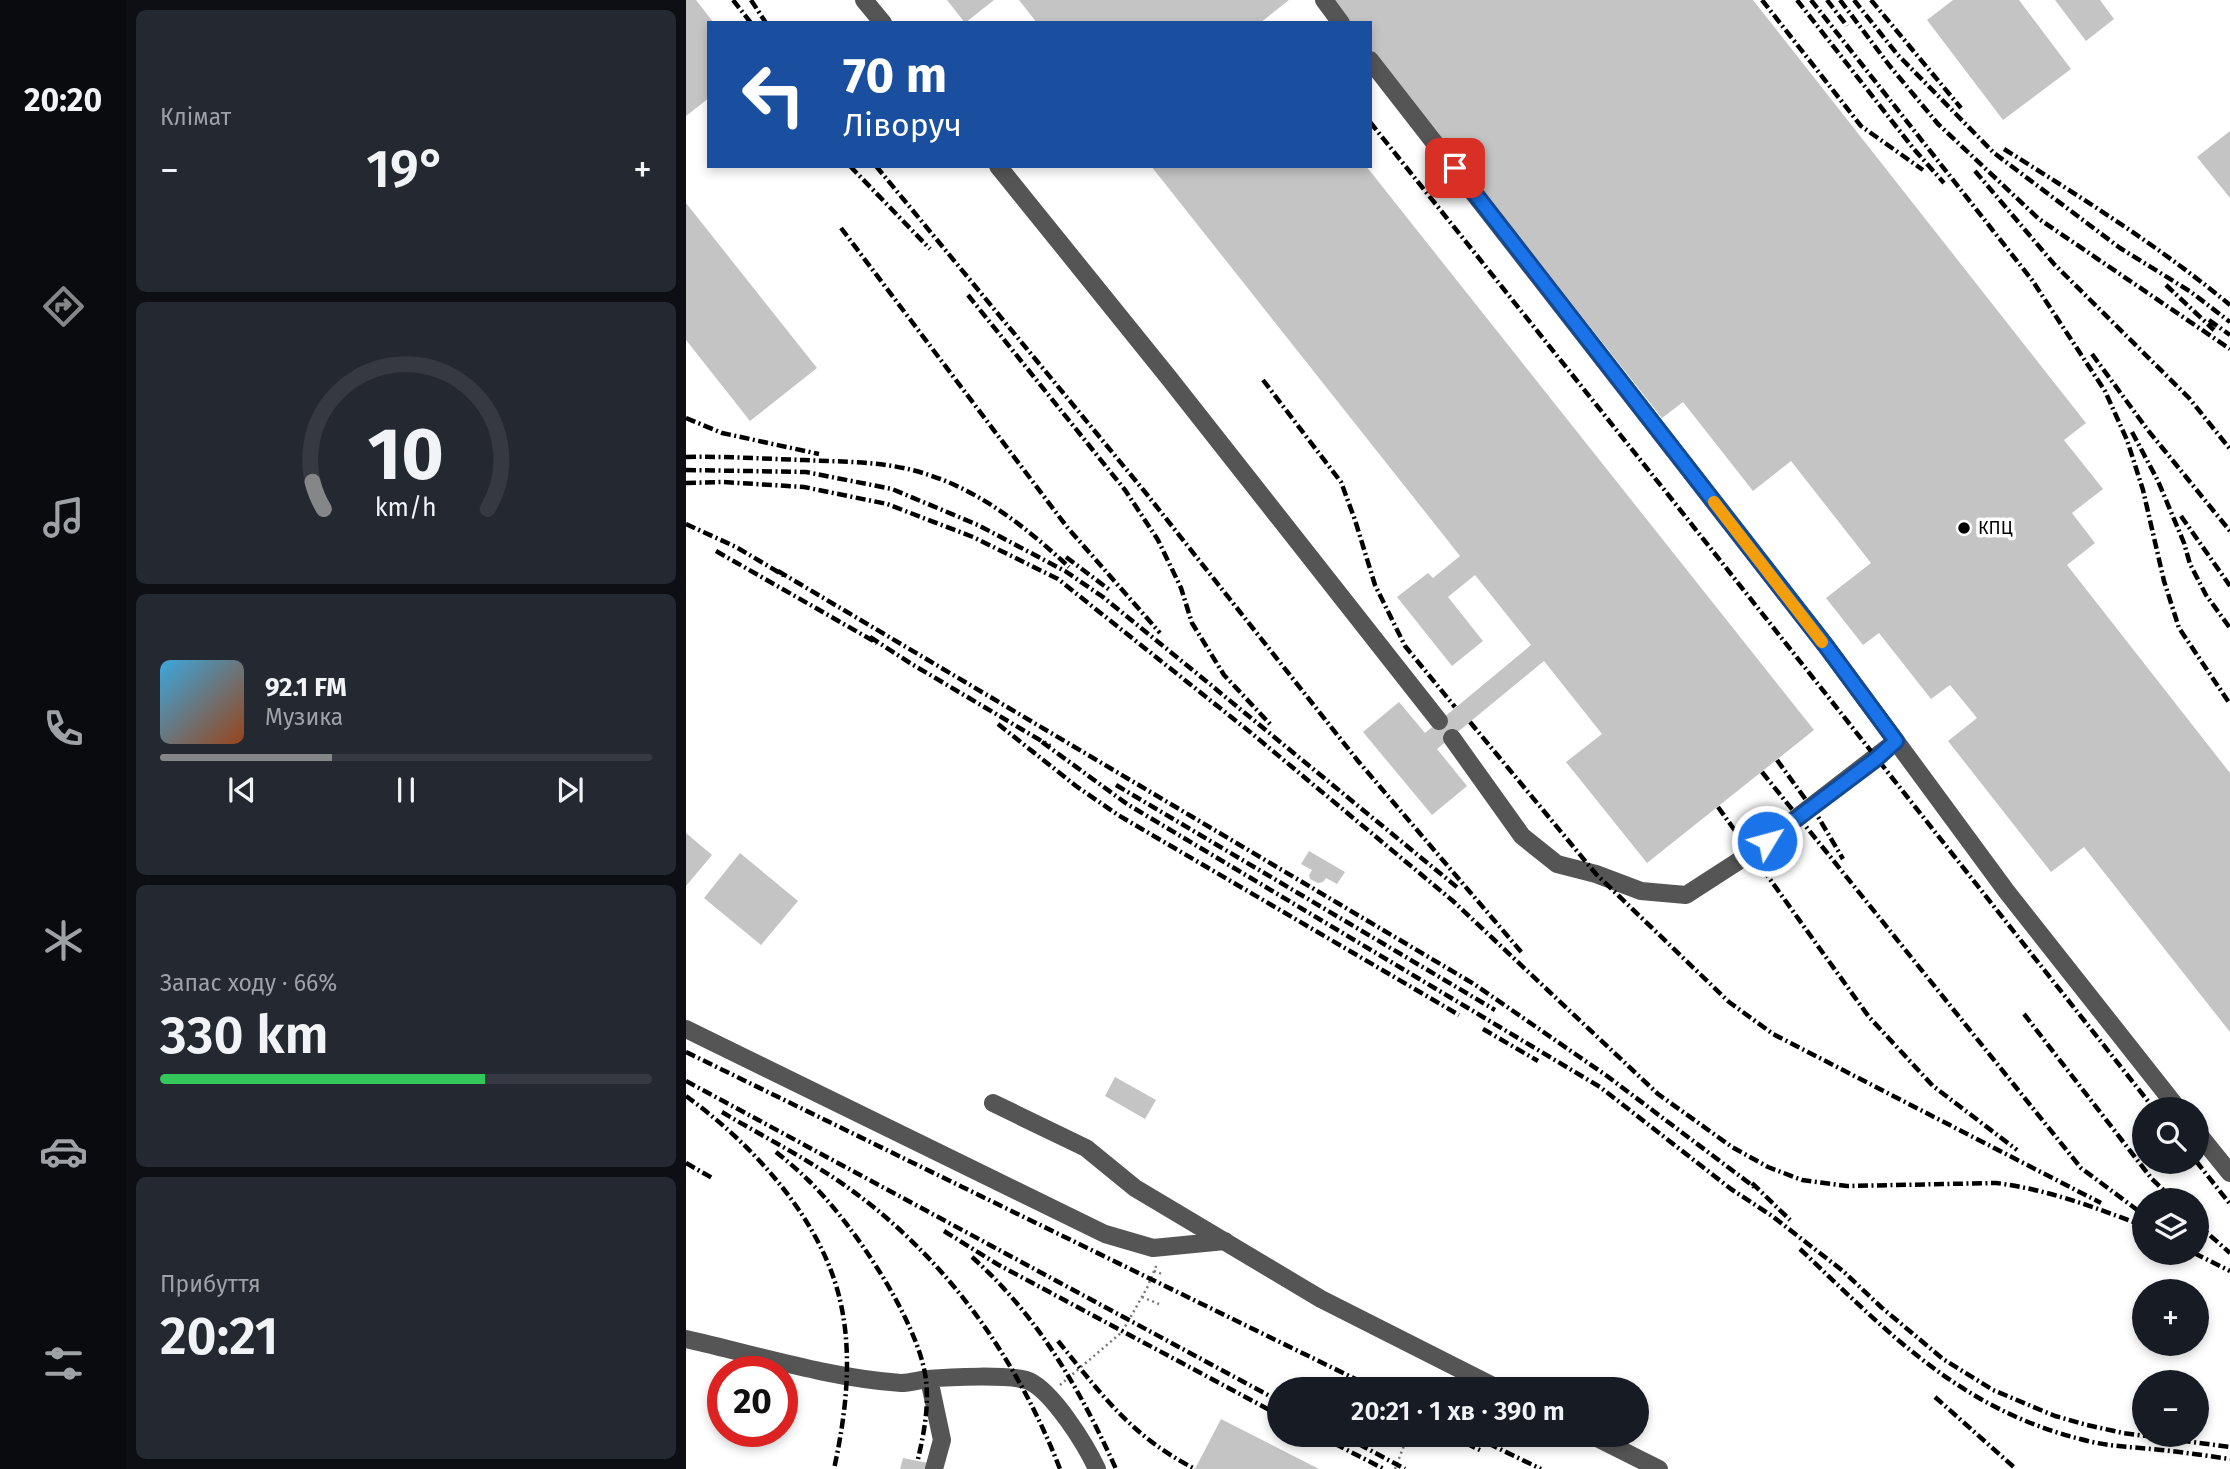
<!DOCTYPE html>
<html lang="uk">
<meta charset="utf-8">
<style>
:root{--surface:#171b24;--page:#242831;--text:#f1f3f6;--muted:#9ea1a6;--line:#363941;--accent:#858687}
body{margin:0;font-family:"Fira Sans",sans-serif;background:var(--page);color:var(--text);height:100vh;display:flex;flex-direction:column;font-size:26px;white-space:nowrap}
*{box-sizing:border-box;margin:0}
p{font-size:23px;color:var(--muted)}
.icon{flex:none;width:38px;height:38px;fill:none;stroke:currentColor;stroke-width:2;stroke-linecap:round;stroke-linejoin:round}
.map{position:relative;flex:1;overflow:hidden}
.side{display:flex;flex-direction:column;gap:10px;padding:10px;background:#0d0f14;width:560px}
.side>*{flex:none}
.guide{position:absolute;left:21px;top:21px;width:665px;height:147px;border-radius:0px;box-shadow:0 4px 10px #0003;background:#1a4fa0;color:#fff;overflow:hidden}
.tools{position:absolute;left:1446px;top:1097px;display:grid;gap:14px}
.tools a{display:grid;place-items:center;width:77px;height:77px;border-radius:50%;background:var(--surface);box-shadow:0 4px 10px #0003;font-size:35px}
.speed{position:absolute;left:21px;top:1356px;display:flex;gap:14px;font-size:35px;font-weight:700;text-align:center}
.speed>*{display:grid;place-content:center;width:91px;height:91px;border-radius:50%;background:var(--surface);box-shadow:0 4px 10px #0003;line-height:1}
.speed .limit{border:10px solid #d22;background:#fff;color:#111}
.pin{position:absolute;display:grid;place-items:center;width:60px;height:60px;color:#fff;margin:-30px;border-radius:14px;box-shadow:0 4px 10px #0006}
.me{position:absolute;width:77px;margin:-38px;rotate:53deg;stroke-linejoin:round;filter:drop-shadow(0 0 5px #0008)}
.turn{display:flex;align-items:center;gap:24px;height:147px;padding:0 21px;font-size:32px}
.turn .icon{width:91px;height:91px;stroke-width:2.5}
.turn b{display:block;font-size:49px;line-height:60px}
.big{font-size:52px;font-weight:600;line-height:1.1}
.side .tile{flex:1;display:flex;flex-direction:column;justify-content:center;gap:10px;min-width:0;padding:0 24px;border-radius:10px;background:var(--page)}
.side .dial{align-items:center;gap:0}
.dial svg{height:182px;overflow:visible;fill:none;stroke:var(--line);stroke-width:7;stroke-linecap:round;text-anchor:middle}
.dial text{fill:var(--text);stroke:none}
.song{display:flex;align-items:center;gap:21px}
.cover{width:84px;height:84px;border-radius:10px;background:linear-gradient(135deg,hsl(200 70% 55%),hsl(20 70% 35%))}
.played{height:7px;border-radius:4px;background:linear-gradient(90deg,var(--accent) 35%,var(--line) 35%)}
.keys{display:flex;justify-content:space-around;direction:ltr}
.heat{display:flex;justify-content:space-between;align-items:center;font-size:38px;direction:ltr}
.charge{height:10px;border-radius:5px;background:linear-gradient(90deg,#34c759 66%,var(--line) 0)}
.trip{position:absolute;left:581px;top:1377px;width:382px;height:70px;border-radius:35px;background:var(--surface);box-shadow:0 4px 10px #0003;font-weight:600;line-height:70px;text-align:center}
main{display:flex;flex:1;min-height:0}
.tab-bar{display:flex;flex-direction:column;width:126px;justify-content:space-around;align-items:center;background:#090b0e;color:var(--muted)}
.tab-bar .icon{width:49px;height:49px}
.tab-bar .current{color:var(--accent)}
.tab-bar b{font-size:32px;color:var(--text)}
.map>svg:first-child{display:block}
.building{fill:#c4c4c4}
.lines{fill:none;stroke-linecap:round;stroke-linejoin:round}
.path{stroke:#777;stroke-width:2.5;stroke-dasharray:2 3.5;stroke-linecap:butt}
.minor{stroke:#555;stroke-width:18}
.rail{stroke:#000;stroke-width:4.5;stroke-dasharray:10 3.5 2 3.5;stroke-linecap:butt}
.route-casing{stroke:#114b97;stroke-width:18}
.route{stroke:#1a73e8;stroke-width:12}
.slow{stroke:#f59e0b;stroke-width:12}
.poi-dot{fill:#000;stroke:#fff;stroke-width:2.5}
.labels{text-anchor:middle;dominant-baseline:central;stroke-width:7;stroke-linejoin:round;paint-order:stroke}
.poi-label{font-size:18px;fill:#000;stroke:#fff;text-anchor:start}
</style>
<main>
<nav class="tab-bar">
<b>20:20</b>
<svg class="icon current" aria-label="directions" viewBox="0 0 24 24"><path d="M12 3l9 9-9 9-9-9zM9 14v-3h6M13 9l2 2-2 2"/></svg>
<svg class="icon" aria-label="music" viewBox="0 0 24 24"><path d="M9 18V5l10-2v13"/><circle cx="6" cy="18" r="3"/><circle cx="16" cy="16" r="3"/></svg>
<svg class="icon" aria-label="phone" viewBox="0 0 24 24"><path d="M5 4h4l2 5-3 2q2 4 5 5l2-3 5 2v4C11 20 4 13 5 4z"/></svg>
<svg class="icon" aria-label="climate" viewBox="0 0 24 24"><path d="M12 3v18M4 7l16 10M4 17L20 7"/></svg>
<svg class="icon" aria-label="car" viewBox="0 0 24 24"><path d="M5 17H2v-5l4-1 3-4h7l3 4 3 1v5h-3M9 17h6M6 11h13"/><circle cx="7" cy="17" r="2"/><circle cx="17" cy="17" r="2"/></svg>
<svg class="icon" aria-label="filters" viewBox="0 0 24 24"><path d="M4 7h16M4 17h16"/><circle cx="9" cy="7" r="2"/><circle cx="15" cy="17" r="2"/></svg>
</nav>
<section class="side">
<div class="tile"><p>Клімат</p>
<div class="heat"><a>−</a><b class="big">19°</b><a>+</a></div>
</div>
<div class="tile dial"><svg viewBox="0 0 100 80">
<path d="M14 69A42 42 0 1 1 86 69"/>
<path d="M14 69A42 42 0 0 1 9 57" stroke="#858687"/>
<text x="50" y="56" font-size="32" font-weight="700">10</text>
<text x="50" y="72" font-size="11">km/h</text>
</svg></div>
<div class="tile">
<div class="song"><i class="cover"></i><div><b>92.1 FM</b><p>Музика</p></div></div>
<div class="played"></div>
<div class="keys"><svg class="icon" aria-label="previous" viewBox="0 0 24 24"><path d="M18 5L8 12l10 7zM5 5v14"/></svg><svg class="icon" aria-label="pause" viewBox="0 0 24 24"><path d="M8 5v14M16 5v14"/></svg><svg class="icon" aria-label="next" viewBox="0 0 24 24"><path d="M6 5l10 7-10 7zM19 5v14"/></svg></div>
</div>
<div class="tile"><p>Запас ходу · 66%</p><b class="big">330 km</b><div class="charge"></div></div>
<div class="tile"><p>Прибуття</p><b class="big">20:21</b></div>
</section>
<div class="map">
<svg width="1544" height="1469" viewBox="0 0 1544 1469">
<rect width="100%" height="100%" fill="#fff"/>
<path class="building" d="M0,0H10L28,23H23V98L0,116Z
M261,0H308L279,23Z
M333,0H603L574,23H351Z
M646,0H1067L1400,423L1378,440L1417,489L1386,513L1409,543L1381,565L1544,773V1032L1398,847L1365,872L1262,741L1291,718L1264,685L1245,699L1193,633L1177,645L1140,598L1185,563L1105,461L1067,491L997,402L976,418L684,48V23H664Z
M1267,0H1333L1385,69L1317,120L1241,20Z
M1369,0H1414L1428,19L1400,41Z
M1544,131V198L1511,157Z
M465,166H680L1128,730L961,863L880,762L916,734L858,661L751,749L781,786L746,815L677,732L713,702L739,733L845,645L789,575L762,597L797,641L766,666L711,597L742,573L747,578L774,556Z
M0,203L131,368L64,421L0,340Z
M0,833L26,855L0,886Z
M623,851L659,872L651,884L640,878L637,882L632,883L624,879L623,875L626,870L615,864Z
M54,853L112,901L75,945L18,898Z
M429,1077L470,1100L459,1119L419,1096Z
M535,1419L633,1469H509Z
M217,1458L242,1463L241,1469H214Z"/>
<g class="lines">
<path class="path" d="M468,1271L476,1274
M456,1297L473,1304
M374,1385L436,1332L461,1288L471,1264
M709,1469L722,1435"/>
<path class="minor" d="M178,0L197,23
M638,0L655,23
M684,60L1140,646L1321,892L1493,1110
M312,166L483,378L753,721
M766,738L836,836L871,864L910,874L955,891L1000,895L1065,853L1210,741
M0,1029L419,1234L467,1248L539,1241
M307,1103L400,1148L449,1188L635,1299L815,1390
M1510,1131L1544,1173
M0,1339C71,1355 143,1378 215,1383C224,1383 233,1380 242,1379C262,1377 326,1374 343,1381C367,1392 400,1445 411,1469
M243,1379L256,1440L248,1469
M905,1435L973,1469"/>
<path class="rail" d="M47,0L65,23
M65,0L80,23
M1076,0L1175,126L1237,170
M1111,0L1227,148L1258,183
M1125,0L1346,280L1419,391L1441,440L1457,490L1478,581L1493,628L1544,704
M1141,0L1161,26
M1154,0L1203,65L1252,124L1353,219L1544,349
M1168,0L1211,54L1308,153L1434,248L1505,292L1544,322
M1185,0L1275,108
M684,122L980,492L1469,1110
M1318,149C1396,198 1473,246 1544,305
M164,166L244,249
M190,166L459,492L672,761L837,954
M1289,171L1368,264L1503,398L1544,449
M155,228L381,527L474,633
M1480,285L1528,330
M282,295L439,490L472,540L495,588L506,623L538,675L584,724
M1523,320L1544,335
M1406,354L1461,429L1544,531
M577,380L655,482L669,520L689,585L719,646L769,707
M0,418L36,433L133,454
M1446,432L1472,481L1498,543L1504,564L1520,595L1544,628
M0,457C40,456 79,459 118,460C158,462 201,461 240,474C295,491 342,529 383,567
M0,470L120,472L206,489L292,525L379,571L417,597L520,681L772,888
M0,483L37,482L118,487L201,504L287,537L372,579L564,732L767,901L972,1094L1046,1147L1082,1167L1116,1180L1161,1186L1310,1183C1359,1189 1405,1206 1450,1223
M1495,516L1544,586
M0,524L50,547L99,576
M30,551L191,643
M380,557L425,591
M92,571L788,984L921,1076L1071,1189
M184,637L224,663L364,746
M784,722L910,874L1043,1002L1087,1034L1415,1203
M312,724L390,786L432,815L773,1015
M356,742L441,804L914,1087L1045,1189L1086,1216L1157,1271L1195,1307L1257,1359L1307,1390L1369,1416L1401,1425L1437,1433L1544,1447
M1091,760L1131,815L1157,859
M1076,772L1395,1168L1458,1215
M430,785L809,1010
M1032,807L1183,1017L1247,1086L1331,1150
M1338,1014L1466,1179L1488,1200
M797,1029L852,1061
M0,1052L692,1390
M0,1081L593,1401
M0,1096C66,1144 135,1218 154,1300C167,1355 160,1414 148,1469
M36,1112C81,1139 130,1163 172,1195C265,1265 332,1361 374,1469
M90,1152C101,1161 112,1170 122,1180C165,1221 233,1321 240,1380C243,1407 238,1433 232,1459
M1510,1161L1544,1204
M0,1163L28,1179
M1066,1183L1104,1220
M1510,1223L1544,1253
M258,1231L311,1264L593,1415
M1114,1249C1204,1334 1275,1411 1402,1441C1426,1447 1450,1447 1475,1450C1498,1452 1521,1456 1544,1459
M1508,1253L1544,1271
M286,1257C352,1316 394,1389 430,1469
M372,1341C416,1395 445,1436 509,1469
M1249,1397L1330,1469
M632,1435L698,1469
M656,1435L719,1469
M763,1435L794,1450
M785,1435L855,1469"/>
</g>
<g class="lines">
<g class="route-casing">
<path id="route" d="M769,168L1140,646L1210,741L1190,759L1081,841"/>
</g>
<use href="#route" class="route"/>
<path class="slow" d="M1028,502L1136,642"/>
</g>
<circle class="poi-dot" cx="1278" cy="528" r="7"/>
<g class="labels">
<g class="poi-label">
<text x="1292" y="528">КПЦ</text>
</g>
</g>
</svg>
<div class="tools">
<a><svg class="icon" aria-label="search" viewBox="0 0 24 24"><circle cx="10" cy="10" r="6"/><path d="M15 15l6 6"/></svg></a>
<a><svg class="icon" aria-label="layers" viewBox="0 0 24 24"><path d="M12 4l9 5-9 5-9-5zM3 14l9 5 9-5"/></svg></a>
<a>+</a>
<a>−</a>
</div>
<div class="speed"><div class="limit">20</div></div>
<div class="pin" style="left:769px;top:168px;background:#d93025"><svg class="icon" aria-label="arrive" viewBox="0 0 24 24"><path d="M6 21V4h12l-3 4 3 4H6"/></svg></div>
<svg class="me" style="left:1081px;top:841px" viewBox="-20 -20 40 40"><circle r="17" fill="#1a73e8" stroke="#fff" stroke-width="3"/><path d="M0-11L8 9 0 5-8 9z" fill="#fff"/></svg>
<div class="trip">20:21 · 1 хв · 390 m</div>
<div class="guide">
<div class="turn"><svg class="icon" aria-label="left" viewBox="0 0 24 24"><path d="M17 20v-9H6M10 6l-5 5 5 5"/></svg><div><b>70 m</b>Ліворуч</div></div>
</div>
</div>
</main>
